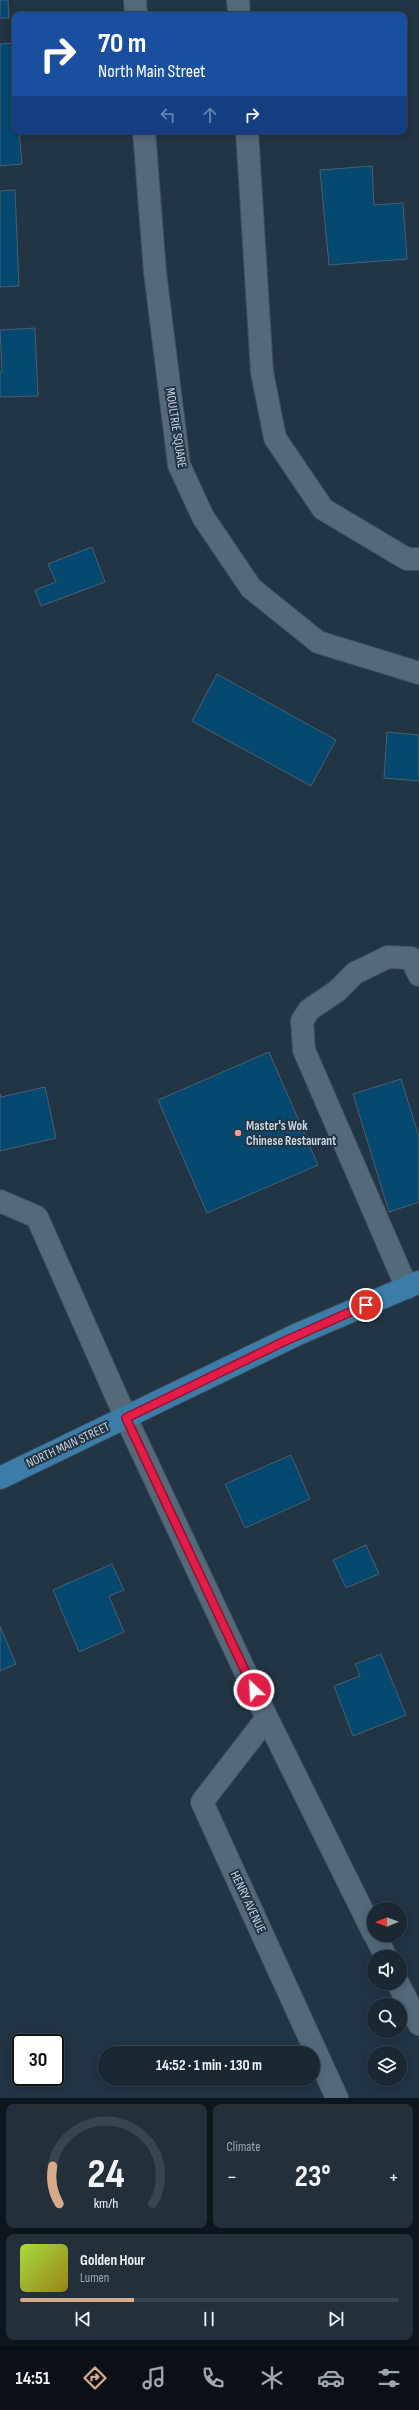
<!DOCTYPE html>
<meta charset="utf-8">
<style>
:root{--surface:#1a2834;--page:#23303c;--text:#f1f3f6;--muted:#9fa6ac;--line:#38444f;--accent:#d6ab8b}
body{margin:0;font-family:"Sofia Sans Condensed",sans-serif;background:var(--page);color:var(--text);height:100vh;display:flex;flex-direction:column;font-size:15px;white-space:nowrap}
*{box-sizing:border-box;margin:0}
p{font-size:13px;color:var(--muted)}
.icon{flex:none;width:22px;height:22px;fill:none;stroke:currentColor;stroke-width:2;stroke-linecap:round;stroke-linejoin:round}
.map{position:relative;height:2098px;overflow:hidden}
.panel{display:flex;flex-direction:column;gap:6px;padding:6px;background:#0e161d;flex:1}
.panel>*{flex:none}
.hud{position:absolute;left:12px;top:12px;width:395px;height:122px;border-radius:8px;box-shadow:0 2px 10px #0003,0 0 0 1px var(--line);background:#1a4fa0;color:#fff;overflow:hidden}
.needle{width:26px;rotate:269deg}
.controls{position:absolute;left:367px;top:1902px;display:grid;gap:8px}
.controls a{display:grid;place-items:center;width:40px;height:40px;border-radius:50%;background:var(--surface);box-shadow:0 2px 10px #0003,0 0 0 1px var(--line);font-size:20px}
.speed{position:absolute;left:12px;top:2034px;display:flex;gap:8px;font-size:20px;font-weight:700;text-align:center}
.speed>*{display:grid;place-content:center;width:52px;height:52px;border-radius:50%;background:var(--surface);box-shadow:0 2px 10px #0003,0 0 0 1px var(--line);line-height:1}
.speed .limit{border:2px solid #111;border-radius:6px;background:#fff;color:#111}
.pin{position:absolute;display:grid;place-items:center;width:34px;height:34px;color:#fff;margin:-17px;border:2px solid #fff;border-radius:50%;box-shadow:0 1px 4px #0007}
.me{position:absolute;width:44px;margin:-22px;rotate:335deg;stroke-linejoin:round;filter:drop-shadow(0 0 3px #0008)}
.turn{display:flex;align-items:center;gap:14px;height:84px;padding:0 20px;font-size:18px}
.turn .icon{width:52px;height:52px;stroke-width:2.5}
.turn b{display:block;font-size:28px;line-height:34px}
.lanes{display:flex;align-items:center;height:38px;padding:0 20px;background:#0003;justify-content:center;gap:20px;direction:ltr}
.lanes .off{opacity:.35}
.big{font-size:30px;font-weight:700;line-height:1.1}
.panel .widget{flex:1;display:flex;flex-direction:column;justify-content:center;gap:6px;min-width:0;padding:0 14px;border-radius:8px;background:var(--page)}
.panel .dial{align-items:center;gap:0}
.dial svg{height:104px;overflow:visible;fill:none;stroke:var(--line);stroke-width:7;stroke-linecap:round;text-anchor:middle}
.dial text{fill:var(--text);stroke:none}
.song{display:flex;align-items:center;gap:12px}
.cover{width:48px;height:48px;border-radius:6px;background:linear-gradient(135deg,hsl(80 70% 55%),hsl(50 70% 35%))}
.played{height:4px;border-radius:2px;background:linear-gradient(90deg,var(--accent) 30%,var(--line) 30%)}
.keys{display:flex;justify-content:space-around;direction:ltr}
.heat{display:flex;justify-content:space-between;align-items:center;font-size:22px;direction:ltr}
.panel .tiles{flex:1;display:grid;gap:6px;grid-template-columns:1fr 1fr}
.widget:last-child{grid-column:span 2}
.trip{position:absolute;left:98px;top:2046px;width:222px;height:40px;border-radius:20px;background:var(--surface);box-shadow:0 2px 10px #0003,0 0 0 1px var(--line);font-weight:700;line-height:40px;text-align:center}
.tabs{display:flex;height:64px;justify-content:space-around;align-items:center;background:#0a1015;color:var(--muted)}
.tabs .icon{width:28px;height:28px}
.tabs .selected{color:var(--accent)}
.tabs b{font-size:18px;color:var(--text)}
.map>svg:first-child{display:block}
.building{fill:#054971;stroke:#4a5f6f}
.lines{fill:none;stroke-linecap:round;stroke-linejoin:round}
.minor-casing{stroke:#3f505d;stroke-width:24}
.major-casing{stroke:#3f505d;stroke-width:24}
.minor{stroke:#54697a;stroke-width:22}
.major{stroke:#3c7ca8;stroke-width:22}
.route-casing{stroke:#92132f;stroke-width:10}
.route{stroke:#e11d48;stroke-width:7}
.poi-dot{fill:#f59c94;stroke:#223545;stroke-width:1.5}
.labels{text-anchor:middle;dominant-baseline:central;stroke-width:4;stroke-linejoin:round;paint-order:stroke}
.street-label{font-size:13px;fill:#c8d4de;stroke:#223545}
.poi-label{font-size:13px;font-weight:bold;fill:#c8d4de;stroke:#223545;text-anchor:start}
</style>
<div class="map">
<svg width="419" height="2098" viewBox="0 0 419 2098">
<rect width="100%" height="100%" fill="#223545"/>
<path class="building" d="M0,0H8L9,18H0Z
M15,43V131H19L22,164L0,166V44Z
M372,166L374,205L403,203L407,259L329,265L320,170Z
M15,190L19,286L0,287V191Z
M35,328L38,396L0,397V372H2L0,330Z
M92,547L105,582L41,606L35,590L56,582L48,564Z
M217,674L336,740L311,786L192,721Z
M387,732L419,735V781L384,778Z
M269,1052L318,1165L207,1213L158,1100Z
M401,1079L419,1137V1202L389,1212L353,1094Z
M45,1087L56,1138L0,1151V1094L1,1097Z
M291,1455L310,1499L245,1528L225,1484Z
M366,1545L379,1574L346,1588L333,1560Z
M112,1564L124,1590L109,1596L124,1632L79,1652L53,1590Z
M0,1626L16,1664L0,1671Z
M381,1654L406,1715L353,1736L334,1686L360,1676L355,1664Z"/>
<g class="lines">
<g class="minor-casing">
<path id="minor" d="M135,0L136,15
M238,0L239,15
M144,131L155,272L179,465L203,517L251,588L318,642L419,673
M247,131L262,372L275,438L323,509L407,559H419
M0,1201L37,1217L126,1418L267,1718L374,1934
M407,1288L304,1050L302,1021L309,1010L337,991L355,973L388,957L411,958L419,975
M267,1718L202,1802L337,2098
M375,1935L386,1957
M398,1983L419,2024"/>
</g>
<g class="major-casing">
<path id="major" d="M0,1478L298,1334L419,1282"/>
</g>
<use href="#minor" class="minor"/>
<use href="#major" class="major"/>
</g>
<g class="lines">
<g class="route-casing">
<path id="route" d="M254,1690L126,1418L285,1341L366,1305"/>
</g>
<use href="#route" class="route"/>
</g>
<circle class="poi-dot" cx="238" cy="1133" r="4"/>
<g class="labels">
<g class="street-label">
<text transform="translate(176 428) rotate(81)">MOULTRIE SQUARE</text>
<text transform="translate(68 1445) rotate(-25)">NORTH MAIN STREET</text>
<text transform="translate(248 1902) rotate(65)">HENRY AVENUE</text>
</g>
<g class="poi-label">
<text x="246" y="1126">Master's Wok<tspan x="246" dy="15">Chinese Restaurant</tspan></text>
</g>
</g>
</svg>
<div class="controls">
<a><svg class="needle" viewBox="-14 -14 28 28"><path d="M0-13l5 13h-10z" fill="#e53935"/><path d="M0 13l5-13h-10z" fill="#9fa6ac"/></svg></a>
<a><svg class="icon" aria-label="sound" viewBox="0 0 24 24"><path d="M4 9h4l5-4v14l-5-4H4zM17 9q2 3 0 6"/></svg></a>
<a><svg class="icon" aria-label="search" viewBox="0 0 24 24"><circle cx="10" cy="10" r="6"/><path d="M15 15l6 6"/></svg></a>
<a><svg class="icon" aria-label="layers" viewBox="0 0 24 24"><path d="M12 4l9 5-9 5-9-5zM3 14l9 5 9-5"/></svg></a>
</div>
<div class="speed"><div class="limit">30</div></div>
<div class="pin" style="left:366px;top:1305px;background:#d93025"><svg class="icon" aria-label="arrive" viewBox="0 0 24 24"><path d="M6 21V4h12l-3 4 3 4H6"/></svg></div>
<svg class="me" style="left:254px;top:1690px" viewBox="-20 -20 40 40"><circle r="17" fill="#e11d48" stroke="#fff" stroke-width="3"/><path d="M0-11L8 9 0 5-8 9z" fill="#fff"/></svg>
<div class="trip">14:52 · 1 min · 130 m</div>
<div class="hud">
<div class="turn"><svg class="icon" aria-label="right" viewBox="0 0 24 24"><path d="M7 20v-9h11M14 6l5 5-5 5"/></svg><div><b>70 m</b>North Main Street</div></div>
<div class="lanes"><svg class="icon off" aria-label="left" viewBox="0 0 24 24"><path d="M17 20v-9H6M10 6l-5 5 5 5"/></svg><svg class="icon off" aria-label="ahead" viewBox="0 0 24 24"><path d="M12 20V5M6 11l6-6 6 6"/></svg><svg class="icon" aria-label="right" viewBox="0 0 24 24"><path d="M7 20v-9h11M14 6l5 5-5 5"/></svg></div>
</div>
</div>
<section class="panel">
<div class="tiles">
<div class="widget dial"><svg viewBox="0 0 100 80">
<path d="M14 69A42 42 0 1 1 86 69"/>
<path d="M14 69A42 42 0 0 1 9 40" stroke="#d6ab8b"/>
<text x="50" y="56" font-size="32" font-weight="700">24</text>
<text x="50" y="72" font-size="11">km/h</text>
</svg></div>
<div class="widget"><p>Climate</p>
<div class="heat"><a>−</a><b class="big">23°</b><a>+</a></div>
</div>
<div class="widget">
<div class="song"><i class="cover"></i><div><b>Golden Hour</b><p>Lumen</p></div></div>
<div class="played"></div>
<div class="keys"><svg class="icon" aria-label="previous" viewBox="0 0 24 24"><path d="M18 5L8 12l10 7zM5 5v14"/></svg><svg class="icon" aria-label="pause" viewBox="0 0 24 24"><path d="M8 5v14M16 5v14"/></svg><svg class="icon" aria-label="next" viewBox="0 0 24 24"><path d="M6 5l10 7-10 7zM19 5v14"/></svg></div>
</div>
</div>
</section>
<nav class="tabs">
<b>14:51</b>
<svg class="icon selected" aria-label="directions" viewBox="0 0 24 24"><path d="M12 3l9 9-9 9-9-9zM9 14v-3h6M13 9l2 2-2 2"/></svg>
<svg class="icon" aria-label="music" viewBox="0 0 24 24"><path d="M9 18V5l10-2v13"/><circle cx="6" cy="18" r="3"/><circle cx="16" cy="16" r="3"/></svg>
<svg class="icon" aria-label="phone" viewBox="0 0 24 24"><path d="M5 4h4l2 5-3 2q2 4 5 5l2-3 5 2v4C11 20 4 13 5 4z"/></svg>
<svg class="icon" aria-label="climate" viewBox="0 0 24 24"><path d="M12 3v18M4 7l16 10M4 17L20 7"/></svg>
<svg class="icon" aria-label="car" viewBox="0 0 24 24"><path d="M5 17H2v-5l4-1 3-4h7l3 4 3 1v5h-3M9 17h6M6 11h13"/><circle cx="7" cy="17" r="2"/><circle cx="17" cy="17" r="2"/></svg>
<svg class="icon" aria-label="filters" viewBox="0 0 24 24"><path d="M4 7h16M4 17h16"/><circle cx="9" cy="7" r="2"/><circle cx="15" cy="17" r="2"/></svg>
</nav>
